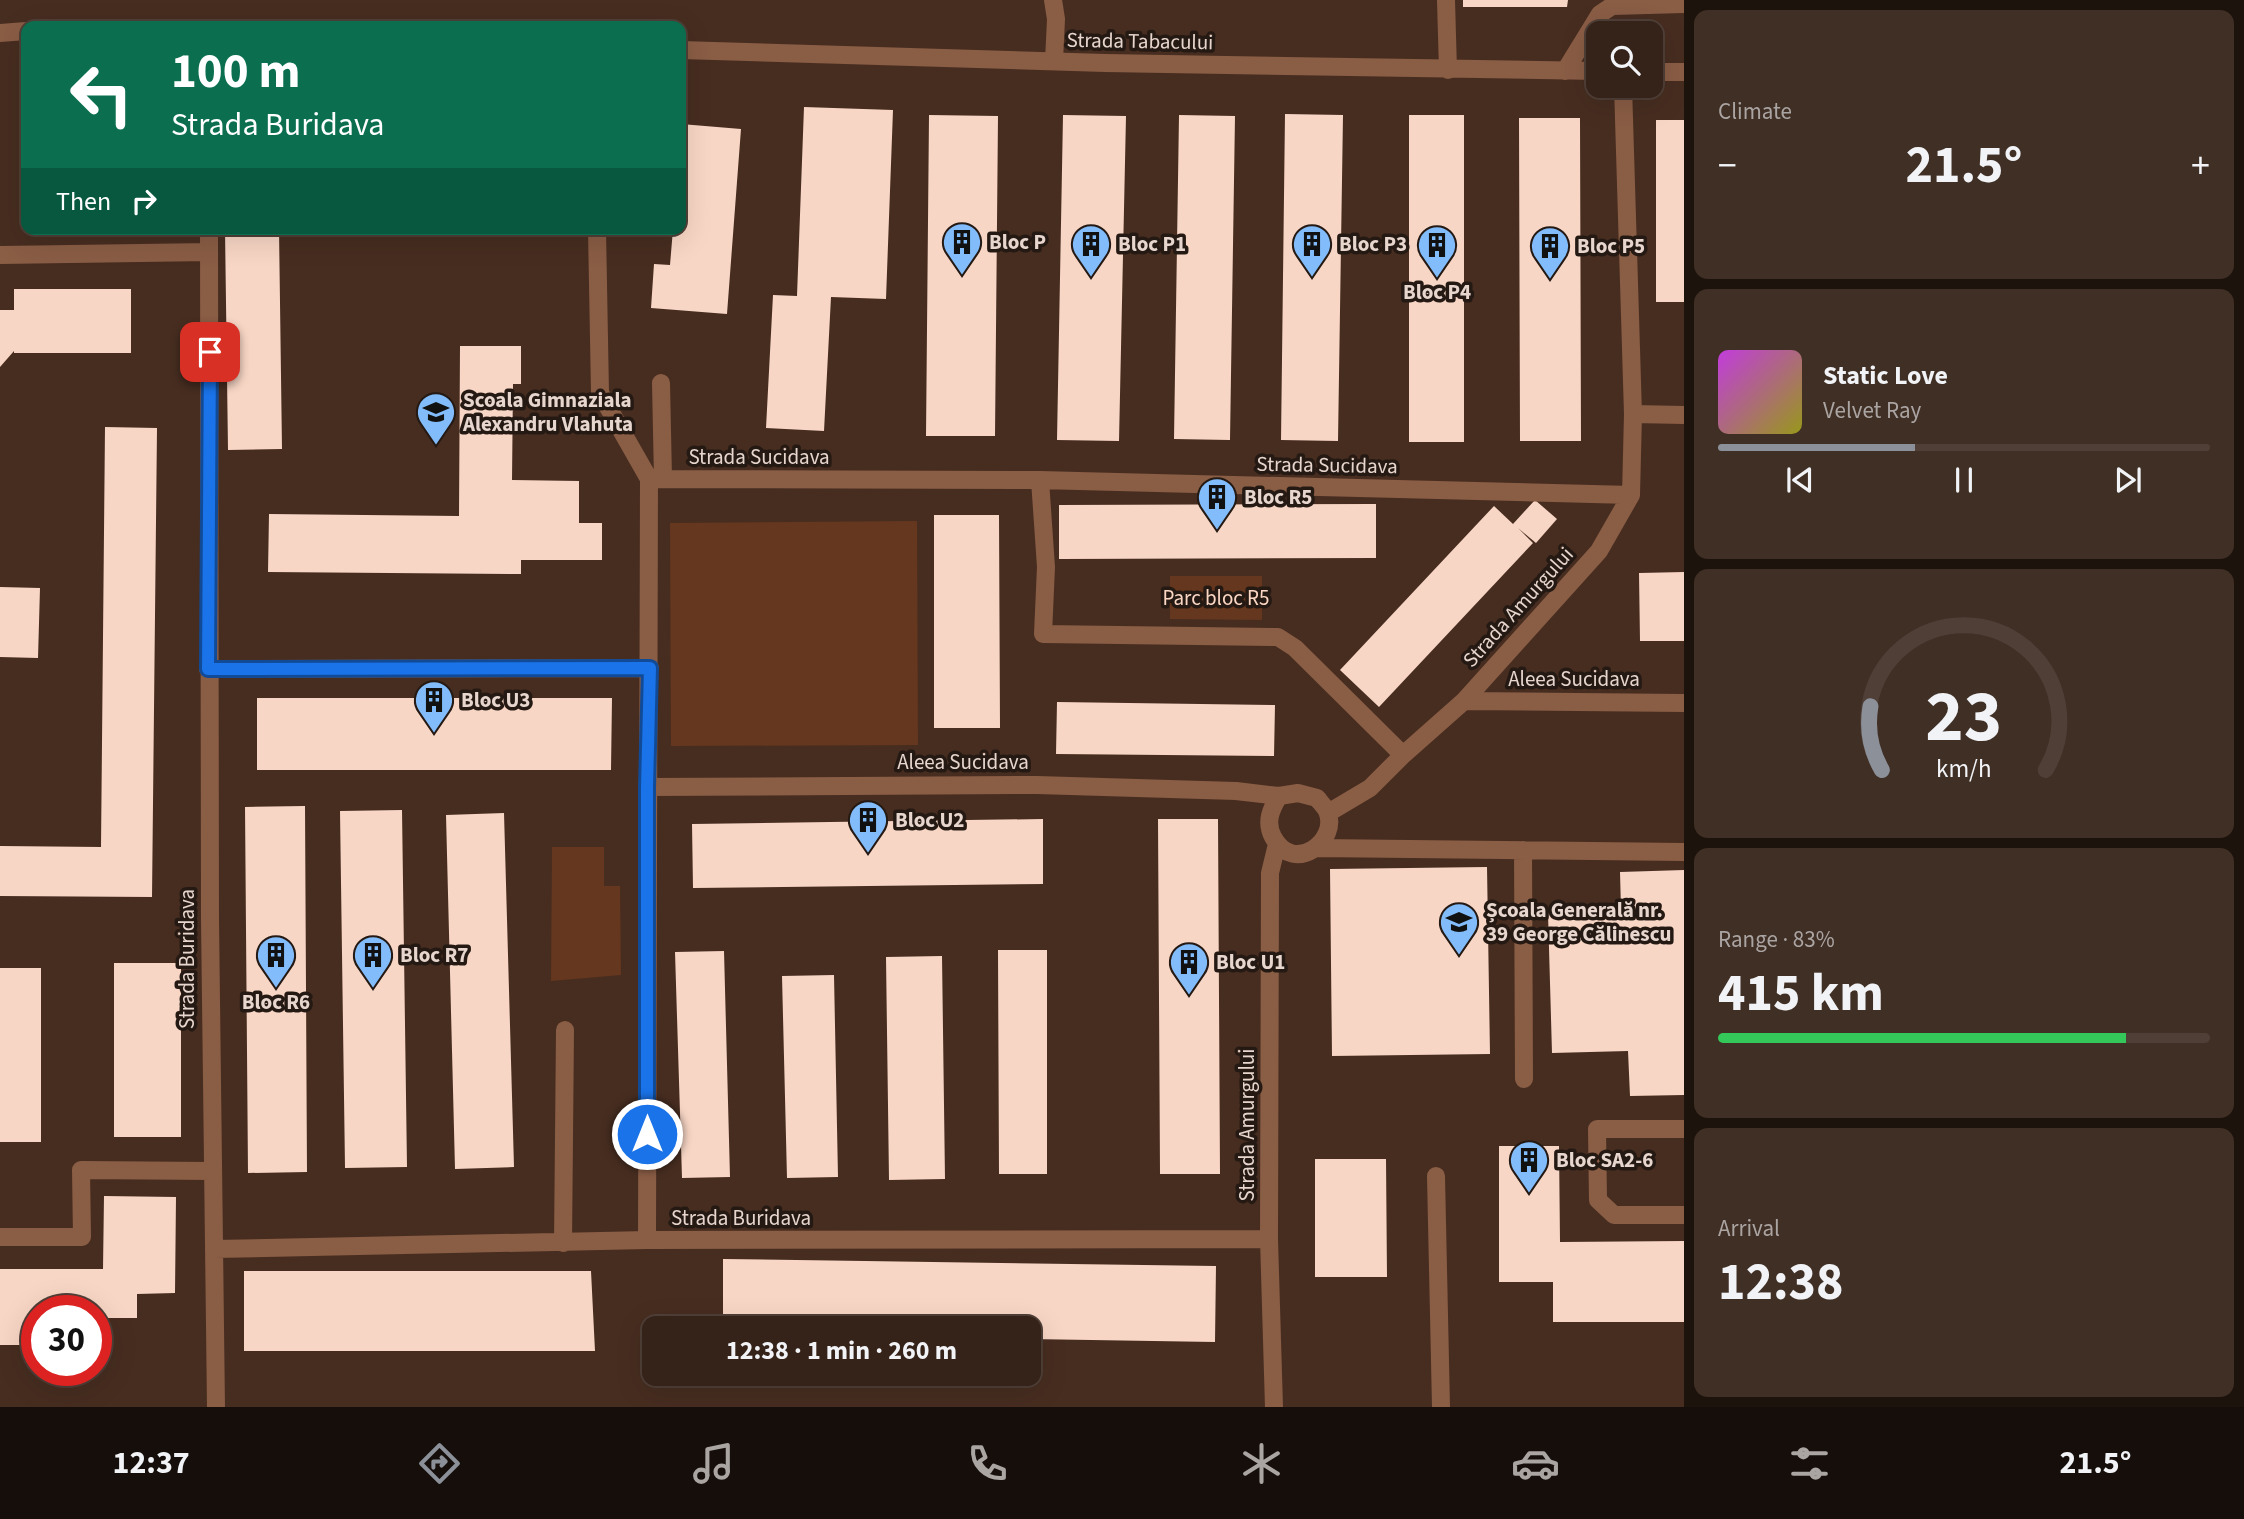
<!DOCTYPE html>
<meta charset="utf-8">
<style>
:root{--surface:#352218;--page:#402f25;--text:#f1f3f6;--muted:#aaa4a2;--line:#4f3f37;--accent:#8c9099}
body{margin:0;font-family:"Source Sans 3",sans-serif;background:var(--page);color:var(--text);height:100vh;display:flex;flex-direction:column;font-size:26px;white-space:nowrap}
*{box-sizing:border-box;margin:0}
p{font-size:23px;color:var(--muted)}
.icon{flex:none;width:38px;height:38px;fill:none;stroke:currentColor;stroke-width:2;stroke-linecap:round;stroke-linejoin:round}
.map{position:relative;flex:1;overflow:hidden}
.side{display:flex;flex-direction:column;gap:10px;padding:10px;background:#1d130d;width:560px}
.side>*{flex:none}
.top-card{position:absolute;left:21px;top:21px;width:665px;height:214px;border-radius:14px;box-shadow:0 7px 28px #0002,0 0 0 2px var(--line);background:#0b6e4f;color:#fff;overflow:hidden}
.buttons{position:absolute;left:1586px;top:21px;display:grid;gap:14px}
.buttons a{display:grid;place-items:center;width:77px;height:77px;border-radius:14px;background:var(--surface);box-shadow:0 7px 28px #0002,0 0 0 2px var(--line);font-size:35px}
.speed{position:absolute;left:21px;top:1295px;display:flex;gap:14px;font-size:35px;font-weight:700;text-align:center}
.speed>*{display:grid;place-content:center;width:91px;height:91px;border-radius:50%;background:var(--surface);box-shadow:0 7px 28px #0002,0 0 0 2px var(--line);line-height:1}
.speed .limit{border:10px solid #d22;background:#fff;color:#111}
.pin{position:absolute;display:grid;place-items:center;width:60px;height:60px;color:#fff;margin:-30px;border-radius:14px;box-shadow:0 4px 10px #0006}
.me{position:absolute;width:77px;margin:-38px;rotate:0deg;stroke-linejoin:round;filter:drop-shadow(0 0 5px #0008)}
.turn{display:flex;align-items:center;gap:24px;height:147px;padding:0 35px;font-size:32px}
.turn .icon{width:91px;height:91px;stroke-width:2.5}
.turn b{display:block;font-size:49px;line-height:60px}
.then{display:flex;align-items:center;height:66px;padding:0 35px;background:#0003;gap:14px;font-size:26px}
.big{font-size:52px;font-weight:700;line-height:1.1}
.side .tile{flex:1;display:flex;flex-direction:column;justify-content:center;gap:10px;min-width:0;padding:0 24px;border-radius:14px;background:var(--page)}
.side .dial{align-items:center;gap:0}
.dial svg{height:182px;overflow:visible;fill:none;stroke:var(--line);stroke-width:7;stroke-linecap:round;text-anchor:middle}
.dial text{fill:var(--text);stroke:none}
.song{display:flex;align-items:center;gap:21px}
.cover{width:84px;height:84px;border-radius:10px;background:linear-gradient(135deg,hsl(290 70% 55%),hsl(60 70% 35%))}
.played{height:7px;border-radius:4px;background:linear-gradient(90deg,var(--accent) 40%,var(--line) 40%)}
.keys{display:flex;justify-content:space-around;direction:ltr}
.heat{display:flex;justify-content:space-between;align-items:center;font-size:38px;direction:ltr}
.charge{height:10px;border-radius:5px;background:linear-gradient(90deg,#34c759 83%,var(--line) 0)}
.trip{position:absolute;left:642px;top:1316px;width:399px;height:70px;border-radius:14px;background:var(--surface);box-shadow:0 7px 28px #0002,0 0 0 2px var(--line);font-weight:700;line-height:70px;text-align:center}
.tabs{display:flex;height:112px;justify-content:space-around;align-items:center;background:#150e0a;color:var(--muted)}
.tabs .icon{width:49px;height:49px}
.tabs .selected{color:var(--accent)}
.tabs b{font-size:32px;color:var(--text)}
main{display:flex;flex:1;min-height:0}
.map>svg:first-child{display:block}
.green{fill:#65371e}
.building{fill:#f8d6c5}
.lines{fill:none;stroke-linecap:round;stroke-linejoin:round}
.minor{stroke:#8a5d45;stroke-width:18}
.route-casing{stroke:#114b97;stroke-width:18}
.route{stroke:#1a73e8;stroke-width:12}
.labels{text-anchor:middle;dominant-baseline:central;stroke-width:7;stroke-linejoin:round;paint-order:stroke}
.street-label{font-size:21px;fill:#e7d6ce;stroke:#241913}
.poi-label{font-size:21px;font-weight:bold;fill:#e7d6ce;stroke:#241913;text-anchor:start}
.park-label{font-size:21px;fill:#fbd6c3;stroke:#241913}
</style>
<main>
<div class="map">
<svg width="1684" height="1407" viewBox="0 0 1684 1407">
<rect width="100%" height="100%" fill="#472d20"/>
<path class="green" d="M917,521L918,745L671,746L670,523Z
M1170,576H1262V620L1170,619Z
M552,847H604V886H620L621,975L551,981Z"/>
<path class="building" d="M1463,0H1568L1567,7H1463Z
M804,107L893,110L886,299L831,297L824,431L766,428L773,295L797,296Z
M1285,114L1343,115L1338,441L1281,440Z
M929,115L998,116L995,436H926Z
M1063,115L1126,116L1119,441L1057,440Z
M1179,115L1235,116L1230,440L1174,439Z
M1409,115H1464V442H1409Z
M1519,118H1580L1581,441H1520Z
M1656,120H1684V302H1656Z
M681,124L741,129L727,314L651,308L654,264L670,265L673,229H681Z
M225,229H279L282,449L228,450Z
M14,289H131V353H14V351L0,367V310H14Z
M460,346H521V384H513L512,480L579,481V523H602V560H521V574L268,572L269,514L459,516Z
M105,427L157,428L152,897L0,896V846L101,847Z
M1535,500L1557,519L1536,543L1518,528L1533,543L1379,707L1340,670L1494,506L1513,524Z
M1376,504V558L1059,559V505Z
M934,515H999L1000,728H934Z
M1684,572V641H1640L1639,573Z
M0,587L40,588L38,658L0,657Z
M257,698H612L611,770H257Z
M1057,702L1275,705L1274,756L1056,754Z
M305,806L307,1172L248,1173L245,807Z
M402,810L407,1167L345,1168L340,811Z
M504,813L514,1167L455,1169L446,815Z
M1043,819V884L693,888L692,824Z
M1158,819H1218L1220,1174H1160Z
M1487,867L1490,1054L1332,1056L1330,869Z
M1684,870V1095L1630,1096L1628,1051L1552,1053L1548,913L1621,910L1620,872Z
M998,950H1047V1174H999Z
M724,951L730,1177L682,1178L675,952Z
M942,956L945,1179L889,1180L886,957Z
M114,963H181V1137H114Z
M0,968H41V1142H0Z
M834,975L838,1177L787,1178L782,976Z
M1499,1146H1559L1560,1242L1684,1241V1322H1553V1282H1499Z
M1315,1159H1386L1387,1277H1315Z
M104,1196L176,1197L175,1293L137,1294V1318H108L106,1346H96V1311H37V1345H0V1269H103Z
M723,1259L1216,1266L1215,1342L1029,1339V1328H723Z
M244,1271H591L595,1351H244Z"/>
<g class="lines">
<path class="minor" d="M1053,0L1056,19L1054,61
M1446,0L1448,70
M0,33L26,31
M681,50L1105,63L1598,71
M1565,71L1600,14L1612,6L1684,4
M1650,72H1684
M209,229L210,919L216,1407
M597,229L600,393L649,479
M0,255L209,252
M661,383L663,479
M1633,414L1684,415
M1040,480L1046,567L1043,634L1278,637L1295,648L1403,755
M208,669L650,668
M1464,701L1684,703
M647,787L1037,785L1236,791L1279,796
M1298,793L1317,798C1320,802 1325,807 1327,811C1340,840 1294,876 1273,837C1265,822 1271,809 1279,796Z
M1328,813L1370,788L1403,755L1464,701L1599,551L1631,495L1633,414L1623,86
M1317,848L1684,852
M1523,850L1524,1079
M1684,1129H1597L1598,1200L1614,1215H1684
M1436,1176L1441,1407
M0,1237H82L81,1170L212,1171
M647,1240L649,479L1040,480L1631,495
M563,1243L565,1030
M214,1249L647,1240L1269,1239
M1274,1407L1269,1239L1270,873L1277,844"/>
</g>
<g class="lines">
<g class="route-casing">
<path id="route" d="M210,352L208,669L650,668L647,787V1134"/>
</g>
<use href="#route" class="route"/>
</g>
<defs>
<g id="building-pin" transform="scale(2.0125)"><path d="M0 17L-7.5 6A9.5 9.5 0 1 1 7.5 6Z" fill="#82bcfa" stroke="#241913"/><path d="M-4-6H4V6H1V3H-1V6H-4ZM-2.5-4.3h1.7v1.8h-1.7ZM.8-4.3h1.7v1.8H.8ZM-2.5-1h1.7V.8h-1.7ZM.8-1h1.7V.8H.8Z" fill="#111"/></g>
<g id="school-pin" transform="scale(2.0125)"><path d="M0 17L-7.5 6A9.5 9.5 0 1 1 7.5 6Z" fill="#82bcfa" stroke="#241913"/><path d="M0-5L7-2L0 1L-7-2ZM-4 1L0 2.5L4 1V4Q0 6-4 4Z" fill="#111"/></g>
</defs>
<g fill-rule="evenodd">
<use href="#building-pin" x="962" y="242"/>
<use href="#building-pin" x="1091" y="244"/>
<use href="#building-pin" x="1312" y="244"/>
<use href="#building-pin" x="1437" y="245"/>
<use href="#building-pin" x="1550" y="246"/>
<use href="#school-pin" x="436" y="412"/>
<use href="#building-pin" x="1217" y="497"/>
<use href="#building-pin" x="434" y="700"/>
<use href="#building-pin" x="868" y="820"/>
<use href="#school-pin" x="1459" y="922"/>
<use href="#building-pin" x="276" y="955"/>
<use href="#building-pin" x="373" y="955"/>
<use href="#building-pin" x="1189" y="962"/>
<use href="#building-pin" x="1529" y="1160"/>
</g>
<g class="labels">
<g class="street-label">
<text transform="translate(1140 41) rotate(1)">Strada Tabacului</text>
<text x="759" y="457">Strada Sucidava</text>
<text transform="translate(1327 465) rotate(1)">Strada Sucidava</text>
<text transform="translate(1518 607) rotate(-48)">Strada Amurgului</text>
<text x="1574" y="679">Aleea Sucidava</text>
<text x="963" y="762">Aleea Sucidava</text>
<text transform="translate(187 959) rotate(-90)">Strada Buridava</text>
<text transform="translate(1247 1125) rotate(-90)">Strada Amurgului</text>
<text x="741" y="1218">Strada Buridava</text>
</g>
<g class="poi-label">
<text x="989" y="242">Bloc P</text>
<text x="1118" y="244">Bloc P1</text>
<text x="1339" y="244">Bloc P3</text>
<text x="1577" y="246">Bloc P5</text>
<text x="1437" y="292" text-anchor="middle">Bloc P4</text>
<text x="463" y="400">Scoala Gimnaziala<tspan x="463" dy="24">Alexandru Vlahuta</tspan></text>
<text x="1244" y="497">Bloc R5</text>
<text x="461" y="700">Bloc U3</text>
<text x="895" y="820">Bloc U2</text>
<text x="1486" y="910">Școala Generală nr.<tspan x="1486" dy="24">39 George Călinescu</tspan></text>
<text x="400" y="955">Bloc R7</text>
<text x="1216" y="962">Bloc U1</text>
<text x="276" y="1002" text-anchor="middle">Bloc R6</text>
<text x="1556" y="1160">Bloc SA2-6</text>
</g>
<g class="park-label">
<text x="1216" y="598">Parc bloc R5</text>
</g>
</g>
</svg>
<div class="buttons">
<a><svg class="icon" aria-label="search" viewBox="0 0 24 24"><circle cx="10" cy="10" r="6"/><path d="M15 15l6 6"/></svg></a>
</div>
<div class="speed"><div class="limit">30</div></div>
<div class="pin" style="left:210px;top:352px;background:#d93025"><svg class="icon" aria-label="arrive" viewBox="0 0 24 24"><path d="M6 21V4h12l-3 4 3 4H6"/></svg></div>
<svg class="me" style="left:647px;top:1134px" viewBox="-20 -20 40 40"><circle r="17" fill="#1a73e8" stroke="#fff" stroke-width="3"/><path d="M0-11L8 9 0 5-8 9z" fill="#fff"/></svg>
<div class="trip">12:38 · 1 min · 260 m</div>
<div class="top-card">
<div class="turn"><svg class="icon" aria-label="left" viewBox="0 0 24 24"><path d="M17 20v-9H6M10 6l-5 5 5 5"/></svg><div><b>100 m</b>Strada Buridava</div></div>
<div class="then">Then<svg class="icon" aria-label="right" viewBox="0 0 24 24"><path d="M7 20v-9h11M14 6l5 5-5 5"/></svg></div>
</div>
</div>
<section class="side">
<div class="tile"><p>Climate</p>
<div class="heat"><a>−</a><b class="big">21.5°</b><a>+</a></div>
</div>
<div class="tile">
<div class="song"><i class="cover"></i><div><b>Static Love</b><p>Velvet Ray</p></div></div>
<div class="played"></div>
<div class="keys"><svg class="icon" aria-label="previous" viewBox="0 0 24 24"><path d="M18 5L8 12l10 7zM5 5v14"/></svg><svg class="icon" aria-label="pause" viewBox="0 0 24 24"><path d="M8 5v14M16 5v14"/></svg><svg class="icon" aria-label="next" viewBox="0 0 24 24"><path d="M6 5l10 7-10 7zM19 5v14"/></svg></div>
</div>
<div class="tile dial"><svg viewBox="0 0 100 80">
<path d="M14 69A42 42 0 1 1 86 69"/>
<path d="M14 69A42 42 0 0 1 9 41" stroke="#8c9099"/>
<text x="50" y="56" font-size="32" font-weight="700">23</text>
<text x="50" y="72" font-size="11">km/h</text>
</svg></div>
<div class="tile"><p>Range · 83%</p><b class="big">415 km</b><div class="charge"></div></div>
<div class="tile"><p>Arrival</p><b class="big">12:38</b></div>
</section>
</main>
<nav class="tabs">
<b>12:37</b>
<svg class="icon selected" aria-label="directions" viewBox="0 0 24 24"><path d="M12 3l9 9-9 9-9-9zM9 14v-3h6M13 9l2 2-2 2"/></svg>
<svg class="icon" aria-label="music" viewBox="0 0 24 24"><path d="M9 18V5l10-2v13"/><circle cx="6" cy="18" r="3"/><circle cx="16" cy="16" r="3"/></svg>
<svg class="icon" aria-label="phone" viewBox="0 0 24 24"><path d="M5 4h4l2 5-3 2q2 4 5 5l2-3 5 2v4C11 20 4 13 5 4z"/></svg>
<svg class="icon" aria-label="climate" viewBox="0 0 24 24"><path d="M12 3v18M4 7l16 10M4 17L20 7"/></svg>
<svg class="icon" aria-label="car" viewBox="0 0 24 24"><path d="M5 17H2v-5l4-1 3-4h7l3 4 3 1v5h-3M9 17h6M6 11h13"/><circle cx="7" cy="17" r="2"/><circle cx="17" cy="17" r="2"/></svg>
<svg class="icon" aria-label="filters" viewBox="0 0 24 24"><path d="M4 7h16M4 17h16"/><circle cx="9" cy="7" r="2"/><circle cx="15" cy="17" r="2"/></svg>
<b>21.5°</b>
</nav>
